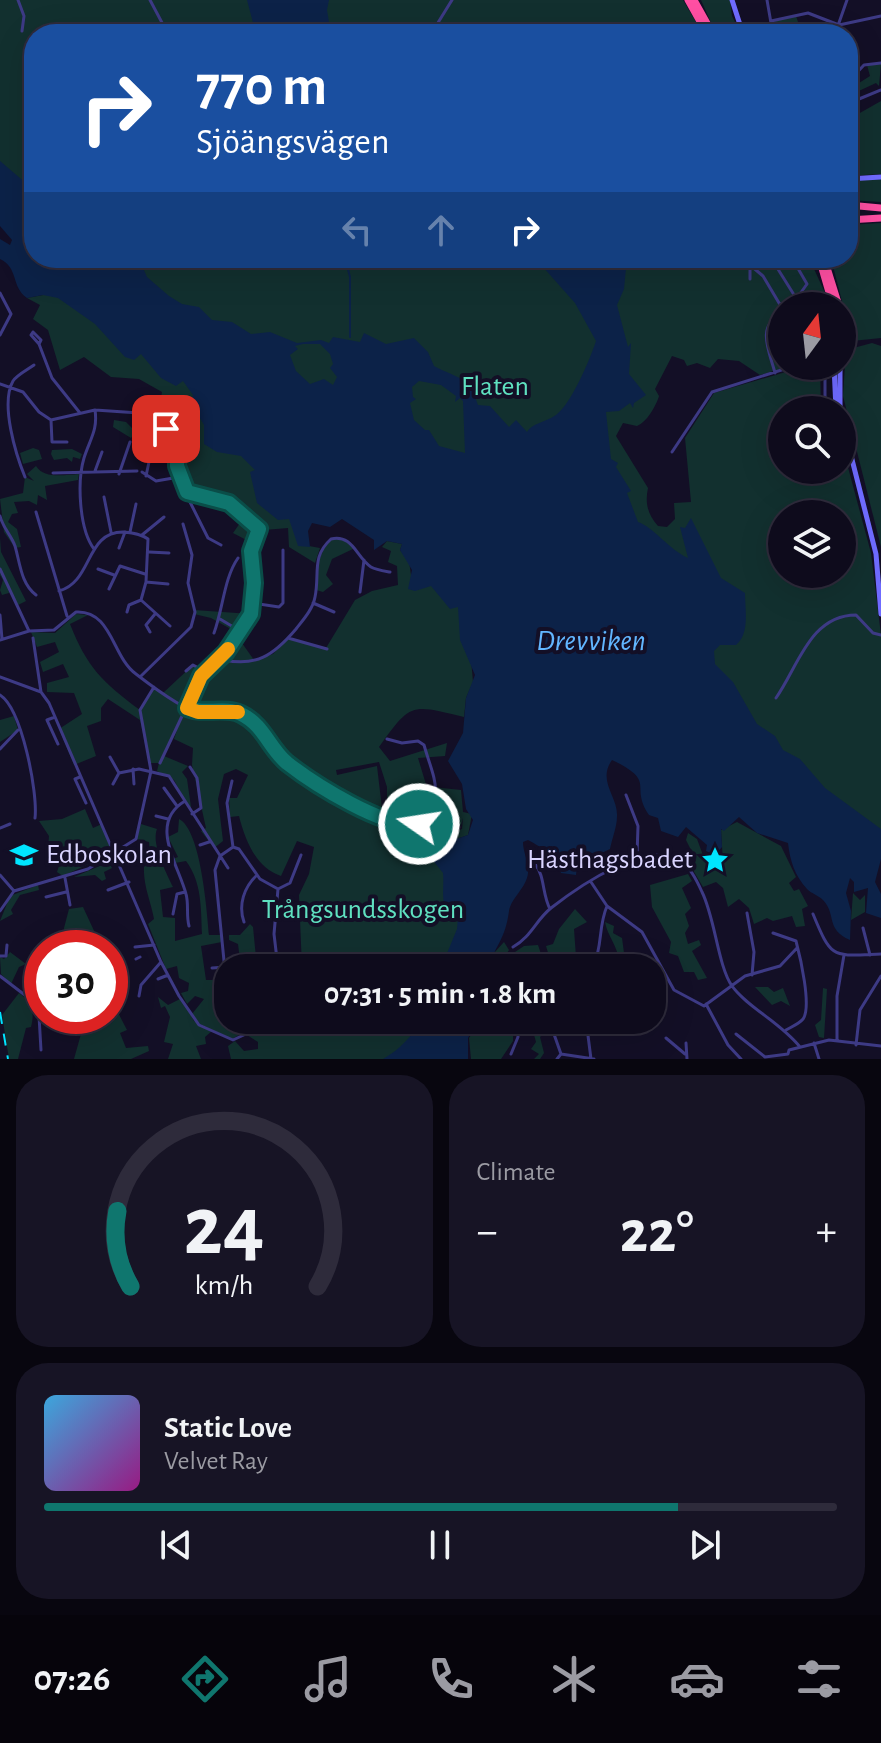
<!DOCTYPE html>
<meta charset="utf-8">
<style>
:root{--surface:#0e0b1c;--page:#171425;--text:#f1f3f6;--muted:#9b9ba3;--line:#2e2b3b;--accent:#0f766e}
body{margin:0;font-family:"Alegreya Sans",sans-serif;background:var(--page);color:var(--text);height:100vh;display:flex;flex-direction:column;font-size:30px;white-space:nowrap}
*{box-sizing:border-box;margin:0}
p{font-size:26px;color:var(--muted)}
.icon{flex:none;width:44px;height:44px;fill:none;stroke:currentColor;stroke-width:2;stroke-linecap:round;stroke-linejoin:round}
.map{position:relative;height:1059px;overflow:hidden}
.sheet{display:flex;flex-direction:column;gap:16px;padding:16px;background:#08060f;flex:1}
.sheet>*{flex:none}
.banner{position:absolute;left:24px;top:24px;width:834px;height:244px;border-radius:32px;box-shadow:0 8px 32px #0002,0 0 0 2px var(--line);background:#1a4fa0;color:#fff;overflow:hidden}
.needle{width:52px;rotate:15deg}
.tools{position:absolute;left:768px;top:292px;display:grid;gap:16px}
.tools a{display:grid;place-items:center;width:88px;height:88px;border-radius:50%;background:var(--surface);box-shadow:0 8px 32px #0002,0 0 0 2px var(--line);font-size:40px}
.speed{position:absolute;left:24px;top:930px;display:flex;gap:16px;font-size:40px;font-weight:700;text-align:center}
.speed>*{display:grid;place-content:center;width:104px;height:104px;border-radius:50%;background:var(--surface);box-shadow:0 8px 32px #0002,0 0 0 2px var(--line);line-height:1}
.speed .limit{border:12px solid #d22;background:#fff;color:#111}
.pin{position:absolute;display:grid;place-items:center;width:68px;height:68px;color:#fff;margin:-34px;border-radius:16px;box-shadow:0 4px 12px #0006}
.me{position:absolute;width:88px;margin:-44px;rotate:283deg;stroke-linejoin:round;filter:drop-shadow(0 0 6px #0008)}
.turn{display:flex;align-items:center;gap:28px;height:168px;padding:0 40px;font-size:36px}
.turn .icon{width:104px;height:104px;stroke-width:2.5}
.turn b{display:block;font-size:56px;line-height:68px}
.lanes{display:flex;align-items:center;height:76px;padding:0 40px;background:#0003;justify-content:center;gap:40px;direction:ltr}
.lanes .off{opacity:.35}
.big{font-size:60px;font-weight:600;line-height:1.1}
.sheet .card{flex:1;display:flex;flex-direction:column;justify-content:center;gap:12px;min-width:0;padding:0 28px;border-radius:32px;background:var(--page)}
.sheet .dial{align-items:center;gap:0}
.dial svg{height:208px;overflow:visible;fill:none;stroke:var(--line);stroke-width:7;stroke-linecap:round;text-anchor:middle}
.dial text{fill:var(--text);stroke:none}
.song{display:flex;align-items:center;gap:24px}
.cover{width:96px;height:96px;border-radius:12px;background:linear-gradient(135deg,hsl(200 70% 55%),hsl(310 70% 35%))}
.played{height:8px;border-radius:4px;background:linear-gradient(90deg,var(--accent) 80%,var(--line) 80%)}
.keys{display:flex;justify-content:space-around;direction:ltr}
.heat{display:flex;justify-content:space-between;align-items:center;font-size:44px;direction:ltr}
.sheet .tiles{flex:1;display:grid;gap:16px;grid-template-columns:1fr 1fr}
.card:last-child{grid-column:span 2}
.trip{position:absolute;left:214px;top:954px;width:452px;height:80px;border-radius:32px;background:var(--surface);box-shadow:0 8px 32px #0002,0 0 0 2px var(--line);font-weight:600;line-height:80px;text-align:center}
.tabs{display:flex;height:128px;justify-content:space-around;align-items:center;background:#06040b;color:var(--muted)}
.tabs .icon{width:56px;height:56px}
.tabs .current{color:var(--accent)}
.tabs b{font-size:36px;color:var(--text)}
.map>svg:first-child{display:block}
.green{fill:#12302f;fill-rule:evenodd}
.water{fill:#0c2248;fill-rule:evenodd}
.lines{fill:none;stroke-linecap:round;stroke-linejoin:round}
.stream{stroke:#0c2248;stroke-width:2}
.street{stroke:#3d3a85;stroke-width:3}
.secondary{stroke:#6f6bff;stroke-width:5}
.highway{stroke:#ff4fa3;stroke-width:7}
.rail{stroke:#00e5ff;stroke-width:2;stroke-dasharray:12 10;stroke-linecap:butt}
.route-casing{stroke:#0a4d48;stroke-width:20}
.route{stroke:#0f766e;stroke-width:14}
.slow{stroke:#f59e0b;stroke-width:14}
.labels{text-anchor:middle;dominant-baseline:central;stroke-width:8;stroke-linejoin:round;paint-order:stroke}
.park-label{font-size:28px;fill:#5fe0c0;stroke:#130f26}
.poi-label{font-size:28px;fill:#d9d4ff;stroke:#130f26;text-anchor:start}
.water-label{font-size:30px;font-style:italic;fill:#62b6ff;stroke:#130f26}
</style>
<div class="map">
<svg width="881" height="1059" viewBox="0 0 881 1059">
<rect width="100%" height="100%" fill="#130f26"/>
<path class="green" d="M0,0H683L703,34H34V236L0,203Z
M701,0H730L732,16L741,34H716Z
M796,16L798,22L821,29L823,34H763L775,21Z
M881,64L879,86L876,83L848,96V90L870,76L867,65Z
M881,101V174L848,176L851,118Z
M881,179V202L848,200V180Z
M881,223V338L852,341L831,258H848V225Z
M56,258H809L831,306H782V366H790L760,375L739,361L718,359L710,368L697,363L687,366L684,360L672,356L655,389L659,396C656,406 647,422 637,426L623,423L616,436L648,488C645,502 647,514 658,526L667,527L675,519L674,503L691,502L685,438L714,393L806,366H820L821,410H782V470H842V445L871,553L881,635V845L342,439L301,506L309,546L320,548L315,563L289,547L288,528L264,530L254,544L233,533L245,516L230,500L228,503L187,492C181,474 182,453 177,439C174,429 167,428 168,416L159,410L162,392L139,379L111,377L84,357L60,370L48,330L33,319L40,305L27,298L43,295ZM782,514H842V574H782Z
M872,343L881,346V547L843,396L846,350Z
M114,420L126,422L135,431L141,428L149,439L134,434L131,438L113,427Z
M33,448L39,450L42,459L23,464L20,453Z
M72,449L82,454L80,459L73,457L72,462L67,458L54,460L51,454L52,450Z
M36,466C44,479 64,475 79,474L78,480L45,486L47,500L38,495L37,505L29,501L14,502L18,513L12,514L8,522L17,529L21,547L15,548L4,532L0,499L23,493L25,477L34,481L27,474Z
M0,538L1,552L26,601L18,605L8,585L9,593L2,595L0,590L3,580L0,575Z
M341,538L355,548L332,559L326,575L333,584L323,592L316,590C316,568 317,556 331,539Z
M387,541L402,544L400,550L409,561L411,575L463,568L473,682L466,698L464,717C411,704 411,702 379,747L390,761L447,743L445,756L418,758L428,791L418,816L387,814V787L379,762L336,770L337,775L377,766L383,817L335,791L331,799C352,796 371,810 381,829L395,834L407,848H417L462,829L463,818L461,825C446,833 434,835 417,835L432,787L461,790L463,812L472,814L468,835L431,848L489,873L465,968H302L299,895L309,874L314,847L297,841L281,876C256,868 245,840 239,816L230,817L229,798H237L248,775L236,769L224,774L218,799L223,841L214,848L201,831L206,828L192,765L193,748L174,739L177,730L164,756L188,766L182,772L187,779L192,814L174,780L157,771L159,763H149L140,720L108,699L101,708V721L87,726L96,756L74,765L59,729L82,714L74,693L47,692V683L69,677L63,664L43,672L40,662L59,652L55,642L37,647L31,632L55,633L76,614L88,615L70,624C87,667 102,682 140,710L154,687L163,693L193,665L206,672L237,636L254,660L273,654L288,638L326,648L355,600L372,591L398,585L397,566L388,562L391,551L382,547Z
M194,610L251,614L238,633L211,618L194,614Z
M14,716L18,730L0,742V720Z
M85,809L93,828L102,824L114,852L63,876L57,872L63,854L57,853L54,861L47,859L49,836L39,821L62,819Z
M179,819C201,830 207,911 209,935H222V942L201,946L206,980H213V987L228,992V1020H238L234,1032L239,1035L232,1039L200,1024L192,1014L204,999L195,996L187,1004L181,993L188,991L189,983L179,978L177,966L166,969L148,924L154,919C151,902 143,885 144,867C144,857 151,853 149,842L136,839L141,824L157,829C151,844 166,872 173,887L160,890L163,917L175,918V941L202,934C201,909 202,882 186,861L175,863L173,859L178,857L168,837L178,832Z
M737,822L781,846L796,877L789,883L794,891L799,889L808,906L802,909L805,926L796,927L792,916L773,921L767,918L754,924L749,908L739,899L728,907L723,888L716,882L703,887L693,870L696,860L686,840L688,833L697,839L707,866L717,870L723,862L721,830Z
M109,862L112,868L104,872L106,879L102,881L95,875L74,877Z
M688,874L692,881L682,888L691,908L685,914L689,926L685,933L688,944L699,940L701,945L692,951L707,978L698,980L694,972H684L678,956L669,953L671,942L652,907L650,885Z
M38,885L39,890L20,895L11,910L13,914L0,921L10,896Z
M853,893L860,900L865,895V912L851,920Z
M83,907L102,948H65L64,928L69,909Z
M575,909L587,922L574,929L576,957L570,968L552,966L546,946L553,944L559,929Z
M605,922L614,926L613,933L622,938L624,953L634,968H618C622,950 608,939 605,922Z
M250,924L253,927L257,968H245L240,960L238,944L229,940V935H240Z
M504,942L509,950L503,959V968H491L494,953Z
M538,945L542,957L537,962L517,961L515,952L524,946Z
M10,952L26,964L19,967L11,984L1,974L0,957L4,959Z
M755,987H768L774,992L783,988L790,1006L781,1001L772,1005Z
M823,988L827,989L824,1038L819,1037L815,1025L821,1020Z
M19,993C32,1002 35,1012 31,1027L26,1028L18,1059H9L2,1015Z
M110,997L127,1030L120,1033L126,1048L148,1046L149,1051L131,1059H74L86,1016H110Z
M158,997L168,1005L182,998L194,1021L212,1031L205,1037L206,1044L196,1046L201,1059H168L173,1044L164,1042L170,1017L165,1006L161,1008Z
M256,1020H269L276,1025L285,1020H448L435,1059H231L228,1046L235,1041L244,1051L258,1049V1042L247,1035Z
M470,1020H513V1041L501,1059H471L469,1038L474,1030Z
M530,1020H538L543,1034L540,1037L544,1053L540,1059H534L539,1054L531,1049L536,1042Z"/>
<path class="water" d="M247,0H329L327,10L331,34H256Z
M0,161L34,190V258H107L129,269L143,268L147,277L169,296L182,304L199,307L212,320L232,322L251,334L270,332L297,343L321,340L329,343L333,337L360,342L364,333L386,344L414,338L428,352L434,366C458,379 468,375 478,405L490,406L509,427L516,420L527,432C532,423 544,423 556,415C571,404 589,362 596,341L575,303L535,258H627L624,289L617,305L628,347L631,343L629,374L646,395L634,403L633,408L630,403L619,411L606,412L611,459L618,463L616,467L631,491L627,493L638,522C655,528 668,549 688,558L680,527L685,528L691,518L721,578L745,593C745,609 750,634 736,645H720L714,651L715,664L733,682L757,724L775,736L783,750L800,759L825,788L881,829V859L875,882L881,894V918L866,913L868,888L854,892V882L850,878L846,893L851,911L850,940C825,929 837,915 823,900C818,895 812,894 807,889C795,876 790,861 788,843L757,833L739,817L724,831L721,829L722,847L715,855L706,851L707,845L686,827L678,837L661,831L658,818L649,815C629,785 658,782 612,760C597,781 618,796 617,816C617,827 612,838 610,849L593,857L583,869L577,865L576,875L561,873C557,857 543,848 528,840L523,842C523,853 529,862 528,873C527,887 511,898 509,911C505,940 497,942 488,968H441L457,929L458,917C437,909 445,891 443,873L428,854L430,848L468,835L473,820L466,809L462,784L448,761L463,733L466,698L475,675L460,640L458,607L450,609L431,586L415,591L408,589L412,570L400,550L402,544L387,541L374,550V540L342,519L330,527L312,523L308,531L310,547L298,546L289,519L278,520L257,503L250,472L255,470L241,456L217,452L204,444V425L198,415L187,416L193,395L183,381L176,386L161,378L141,354L134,360L125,357L95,324L58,298L43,295L27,298C11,287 19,268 0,259V239L10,245L12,240L0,226ZM303,344H320L330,354L333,364L330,368L337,377L333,385L324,379L310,384L296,371L290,355L298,349L295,346ZM419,381L441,385L456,396L455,402L460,398L463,401L465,453L439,446L429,430H425L414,420L410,403L416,399L413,397L412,387Z
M423,1020H469L473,1029L468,1038V1059H383C401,1049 411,1036 423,1020Z"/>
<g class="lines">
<path class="stream" d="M345,258L350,277V337"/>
<path class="street" d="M18,0L24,16L22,31
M150,0L168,34
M771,21L808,13L839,25L881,16
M431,34L452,0
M761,34L771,23L767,0
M835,34L847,0
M848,82L864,65L881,63
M848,115L859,99L881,90
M746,258L750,265V279
M771,258L801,306
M750,265L763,276L782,308
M0,293L11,314L0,335
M781,304L797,298L807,284L792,258
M33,332L41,340L39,344L52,378L80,413
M33,332L31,335L39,344
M775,373C770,353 755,324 782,316
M0,384L23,392L39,412L51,420L95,410L139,413
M825,410V366
M145,418L175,437L177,466L189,500L208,538L221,545
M51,420L52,442H67
M672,452L712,392L794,366
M144,458L149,462L146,476
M95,471L102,452
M142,472L156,481L179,477
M53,473L137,471
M119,474L130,442
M25,477C16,455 0,404 13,381C17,375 27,370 34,365
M104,497L111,532
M36,512L67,616
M0,516C3,528 11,535 15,546C20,563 21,584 36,595
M130,532L136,504
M142,535L164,517
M119,548L125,532
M94,549C79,529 77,481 84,458C90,439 98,430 95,410
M149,552L169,553
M0,569L29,631
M98,569L114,575
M146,582L168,584
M109,589L120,566L145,574
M59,591C93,582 85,531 124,532C133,533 141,534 148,539L146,582L141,600
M360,592L364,560
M252,603L279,607L283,603V550
M313,603L334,612
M127,612L129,605L141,600L170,626
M0,615L2,639
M220,619L240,631
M150,632L146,625L155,614
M214,633C223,609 224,578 238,558
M33,638L41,692
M288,638L327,649
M0,640L29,631L54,630L76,612C112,610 112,657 136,674C149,684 184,711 199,712C212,712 230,708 242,714C264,725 269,748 287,763C322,790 365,811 406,826L419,824C446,795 434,780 424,745L418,741L402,743L387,739
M220,659C256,668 274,655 296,629C303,620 313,609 315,597C320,574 311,557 331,539C353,534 356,557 371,567C376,570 384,571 390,572
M186,671L193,665L206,672
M0,677L41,692L49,703L161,962L179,996L199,1025L233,1040L248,1033L255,1020
M140,677L191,627L195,612L188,583L192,555L183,524
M0,695C22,709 38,793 35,818
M776,698C798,667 810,615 856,615L873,633L881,635
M55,717L47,720L58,744
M0,749L18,730
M110,757L119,773
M160,763L199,680L226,652L251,614V551L258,536L257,527L229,503L189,494
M190,767L197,778L201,808L192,814
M133,769L134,784
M80,777L75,779L86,803
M113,784L119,773L139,769L169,776L228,868
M164,788L177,806
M626,795L638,826L637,856
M185,801C148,823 178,864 186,894C189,904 186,915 189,926
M156,816L168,819
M0,828L10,824
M200,845L209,842
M233,847L239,849L260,879L278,889L290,883L301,855
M220,856L215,870L226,981
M220,856L233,847L227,803L232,781
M535,864C545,876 542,894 550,909
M0,875L14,891
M65,878L70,905
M591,882L607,906L642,932L674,990L704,1006L745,976L780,966L797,948
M278,889L274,934L278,968
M108,890L129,882
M46,897L66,892
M0,911L14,891L88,869L136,839L151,771L140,710L154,687
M747,913L754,952L752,975
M173,914L177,894L185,892
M813,914C832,960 832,956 881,954
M276,916L288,917
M244,922C238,905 244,887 257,875
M863,928L870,955
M773,933L796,941C800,956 812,1007 803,1019C799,1024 791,1027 786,1030
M135,947L154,945
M513,947C531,937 536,920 551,908C578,887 649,837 682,862C691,868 698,883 702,892C715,918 718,966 732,986C747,1007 780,1022 800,1047
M0,956H6L7,945
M136,959L140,957
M539,965L540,968
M212,968L226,967
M593,968C603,945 598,927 607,906
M0,976L30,999L39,1016L41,1050
M158,979L168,975
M139,996L141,985L161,962
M706,1004L728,1045L741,1059
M549,1020L561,1054
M586,1020L591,1059
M736,1034L765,1057L788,1054L789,1050L829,1040L881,1046
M666,1038L685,1054
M837,1041V996L844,955
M686,1043L687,1059
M814,1043L819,1059
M856,1045L860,1010L881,976
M511,1054L518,1037L517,1020
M557,1059L561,1054L594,1059"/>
<path class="secondary" d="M732,0L743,34
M848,179L881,177
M842,355L847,345L842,323
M834,366L836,410
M840,410V366
M842,420L876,554L881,614"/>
<path class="highway" d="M688,0L707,34
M694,0L713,34
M848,205L881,208
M848,220L881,218
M819,258L833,306
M824,258L839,306"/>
<path class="rail" d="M0,1012L8,1059"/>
</g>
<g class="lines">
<g class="route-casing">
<path id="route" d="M166,429L177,442V466L187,492L229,503L259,529L251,551L254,583L251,614L226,652L201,676L187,708C204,715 225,706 241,714C264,725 269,748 287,763C314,784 386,830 419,824"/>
</g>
<use href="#route" class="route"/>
<path class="slow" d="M228,649L201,676L187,708L198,712H238"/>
</g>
<defs>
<g id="school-bare" transform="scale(2.16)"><path d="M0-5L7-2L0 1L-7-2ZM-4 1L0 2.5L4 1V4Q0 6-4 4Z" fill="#00e5ff" stroke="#130f26" stroke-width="2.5" paint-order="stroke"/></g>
<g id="sight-bare" transform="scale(2.16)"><path d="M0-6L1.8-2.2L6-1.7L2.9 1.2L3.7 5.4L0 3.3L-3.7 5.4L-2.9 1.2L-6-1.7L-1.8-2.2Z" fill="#00e5ff" stroke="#130f26" stroke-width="2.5" paint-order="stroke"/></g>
</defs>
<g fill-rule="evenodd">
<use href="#school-bare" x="24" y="855"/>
<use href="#sight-bare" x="715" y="860"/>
</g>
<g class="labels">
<g class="park-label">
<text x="495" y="387">Flaten</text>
<text x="363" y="910">Trångsundsskogen</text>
</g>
<g class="poi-label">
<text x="46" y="855">Edboskolan</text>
<text x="693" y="860" text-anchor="end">Hästhagsbadet</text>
</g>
<g class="water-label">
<text x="591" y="641">Drevviken</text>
</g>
</g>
</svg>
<div class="tools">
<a><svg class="needle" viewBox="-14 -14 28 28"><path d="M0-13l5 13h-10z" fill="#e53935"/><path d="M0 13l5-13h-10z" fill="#9b9ba3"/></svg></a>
<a><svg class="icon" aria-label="search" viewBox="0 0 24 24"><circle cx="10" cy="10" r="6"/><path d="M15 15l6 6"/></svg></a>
<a><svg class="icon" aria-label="layers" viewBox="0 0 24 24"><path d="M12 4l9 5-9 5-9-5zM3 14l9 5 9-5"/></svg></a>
</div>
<div class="speed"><div class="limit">30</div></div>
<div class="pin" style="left:166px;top:429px;background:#d93025"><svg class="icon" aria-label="arrive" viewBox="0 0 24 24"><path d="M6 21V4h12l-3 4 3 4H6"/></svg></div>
<svg class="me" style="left:419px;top:824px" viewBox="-20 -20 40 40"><circle r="17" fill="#0f766e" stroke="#fff" stroke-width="3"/><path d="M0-11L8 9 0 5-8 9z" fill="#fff"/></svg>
<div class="trip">07:31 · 5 min · 1.8 km</div>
<div class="banner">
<div class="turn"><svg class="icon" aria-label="right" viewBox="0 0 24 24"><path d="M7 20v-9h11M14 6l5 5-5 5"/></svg><div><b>770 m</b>Sjöängsvägen</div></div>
<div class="lanes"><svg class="icon off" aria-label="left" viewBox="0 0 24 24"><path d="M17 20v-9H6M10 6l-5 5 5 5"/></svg><svg class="icon off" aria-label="ahead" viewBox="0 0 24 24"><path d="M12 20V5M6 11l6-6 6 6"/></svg><svg class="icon" aria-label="right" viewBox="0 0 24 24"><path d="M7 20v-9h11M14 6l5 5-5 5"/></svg></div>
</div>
</div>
<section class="sheet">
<div class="tiles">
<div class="card dial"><svg viewBox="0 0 100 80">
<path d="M14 69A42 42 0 1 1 86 69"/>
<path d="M14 69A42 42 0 0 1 9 40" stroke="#0f766e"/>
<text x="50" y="56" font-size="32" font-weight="700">24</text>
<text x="50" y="72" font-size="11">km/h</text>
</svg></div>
<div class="card"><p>Climate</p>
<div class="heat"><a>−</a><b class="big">22°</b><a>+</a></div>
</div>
<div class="card">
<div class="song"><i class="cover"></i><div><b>Static Love</b><p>Velvet Ray</p></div></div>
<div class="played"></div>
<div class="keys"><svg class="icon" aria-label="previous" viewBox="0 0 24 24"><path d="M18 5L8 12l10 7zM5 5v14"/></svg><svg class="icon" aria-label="pause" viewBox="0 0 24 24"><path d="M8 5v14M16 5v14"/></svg><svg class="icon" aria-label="next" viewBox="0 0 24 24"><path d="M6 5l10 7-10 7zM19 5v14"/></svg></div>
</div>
</div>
</section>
<nav class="tabs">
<b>07:26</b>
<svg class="icon current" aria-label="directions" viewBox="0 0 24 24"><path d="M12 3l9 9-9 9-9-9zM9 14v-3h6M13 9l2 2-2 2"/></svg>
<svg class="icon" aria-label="music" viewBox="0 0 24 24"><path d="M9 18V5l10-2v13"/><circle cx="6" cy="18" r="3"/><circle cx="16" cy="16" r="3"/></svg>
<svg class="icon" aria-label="phone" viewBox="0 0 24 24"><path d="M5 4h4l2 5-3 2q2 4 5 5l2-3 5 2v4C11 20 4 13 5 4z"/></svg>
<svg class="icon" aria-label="climate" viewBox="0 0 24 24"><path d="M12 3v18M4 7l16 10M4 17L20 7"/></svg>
<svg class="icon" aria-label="car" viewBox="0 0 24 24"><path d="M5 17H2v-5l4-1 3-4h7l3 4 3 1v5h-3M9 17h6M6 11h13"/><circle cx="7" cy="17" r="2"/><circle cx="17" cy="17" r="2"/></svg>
<svg class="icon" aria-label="filters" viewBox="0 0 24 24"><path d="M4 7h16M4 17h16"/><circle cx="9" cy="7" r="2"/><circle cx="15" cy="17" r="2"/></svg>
</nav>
